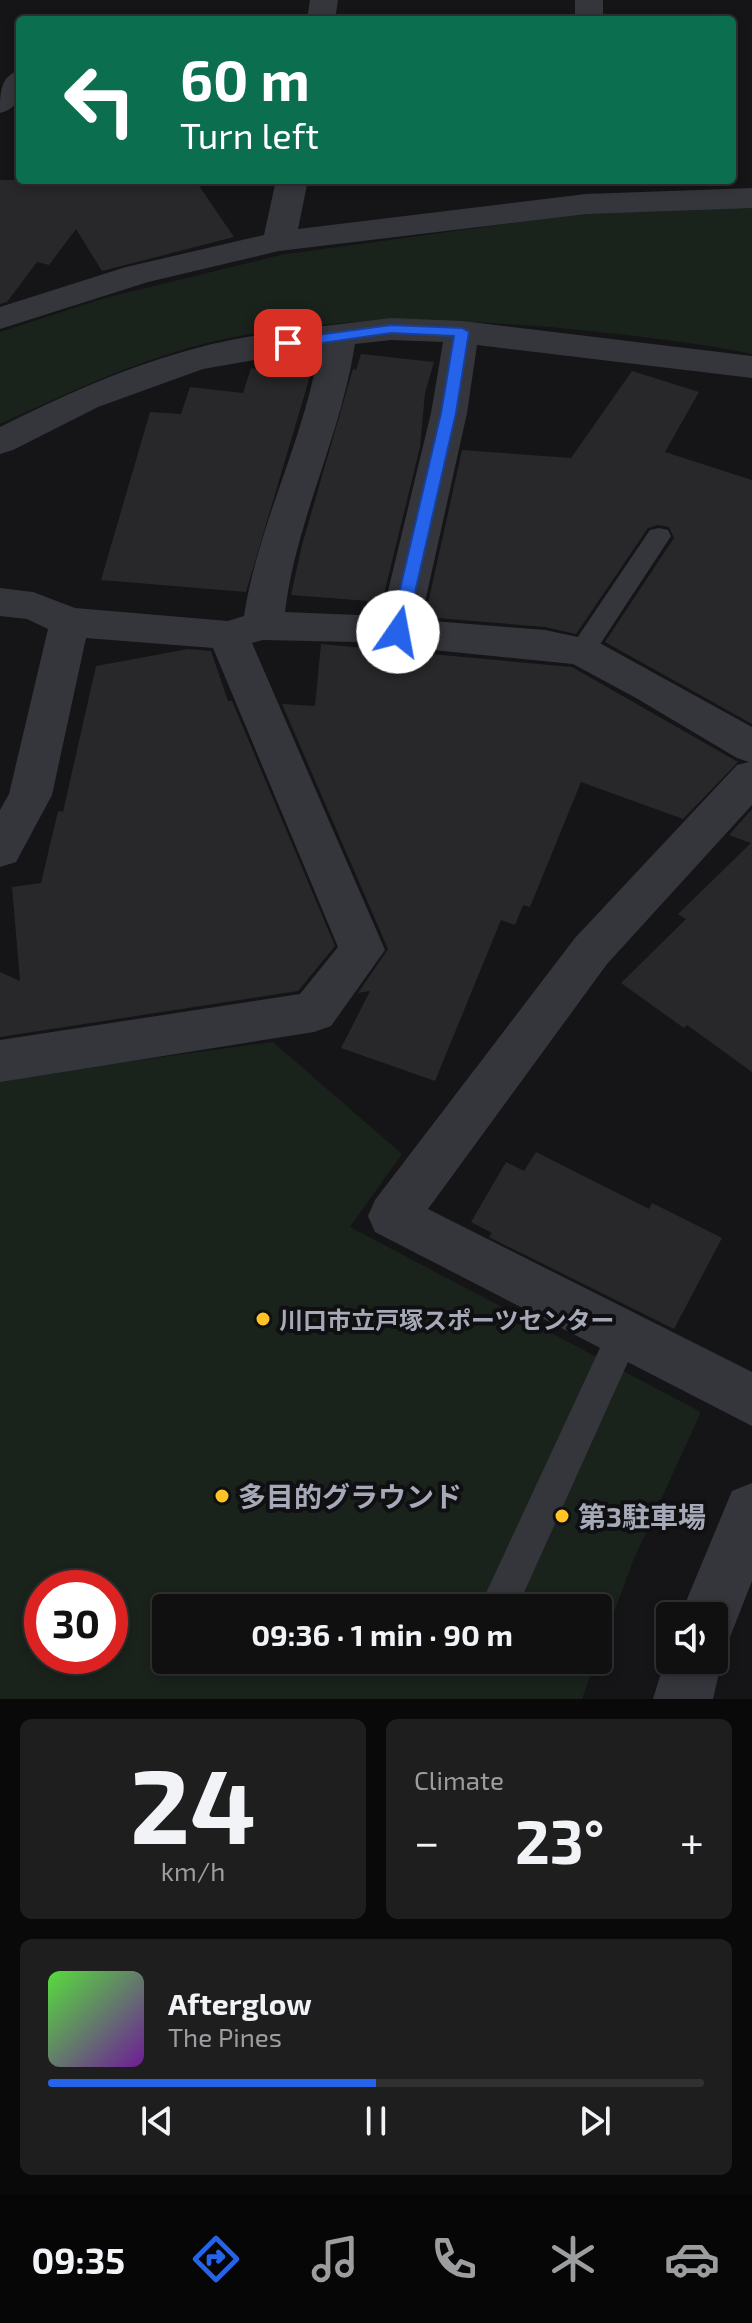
<!DOCTYPE html>
<meta charset="utf-8">
<style>
:root{--surface:#101011;--page:#1e1e1f;--text:#f1f3f6;--muted:#9c9d9f;--line:#303031;--accent:#2563eb}
body{margin:0;font-family:"Exo 2","Noto Sans JP",sans-serif;background:var(--page);color:var(--text);height:100vh;display:flex;flex-direction:column;font-size:30px;white-space:nowrap}
*{box-sizing:border-box;margin:0}
p{font-size:26px;color:var(--muted)}
.icon{flex:none;width:44px;height:44px;fill:none;stroke:currentColor;stroke-width:2;stroke-linecap:round;stroke-linejoin:round}
.map{position:relative;height:1699px;overflow:hidden}
.panel{display:flex;flex-direction:column;gap:20px;padding:20px;background:#090909;flex:1}
.panel>*{flex:none}
.guide{position:absolute;left:16px;top:16px;width:720px;height:168px;border-radius:8px;box-shadow:0 4px 12px #0003,0 0 0 2px var(--line);background:#0b6e4f;color:#fff;overflow:hidden}
.controls{position:absolute;left:656px;top:1602px;display:grid;gap:16px}
.controls a{display:grid;place-items:center;width:72px;height:72px;border-radius:8px;background:var(--surface);box-shadow:0 4px 12px #0003,0 0 0 2px var(--line);font-size:40px}
.speed{position:absolute;left:24px;top:1570px;display:flex;gap:16px;font-size:40px;font-weight:700;text-align:center}
.speed>*{display:grid;place-content:center;width:104px;height:104px;border-radius:50%;background:var(--surface);box-shadow:0 4px 12px #0003,0 0 0 2px var(--line);line-height:1}
.speed .limit{border:12px solid #d22;background:#fff;color:#111}
.pin{position:absolute;display:grid;place-items:center;width:68px;height:68px;color:#fff;margin:-34px;border-radius:16px;box-shadow:0 4px 12px #0006}
.me{position:absolute;width:88px;margin:-44px;rotate:12deg;stroke-linejoin:round;filter:drop-shadow(0 0 6px #0008)}
.turn{display:flex;align-items:center;gap:28px;height:168px;padding:0 32px;font-size:36px}
.turn .icon{width:104px;height:104px;stroke-width:2.5}
.turn b{display:block;font-size:56px;line-height:68px}
.big{font-size:60px;font-weight:700;line-height:1.1}
.panel .card{flex:1;display:flex;flex-direction:column;justify-content:center;gap:12px;min-width:0;padding:0 28px;border-radius:12px;background:var(--page)}
.panel .dial{align-items:center;gap:0}
.dial b{font-size:104px;line-height:1}
.song{display:flex;align-items:center;gap:24px}
.cover{width:96px;height:96px;border-radius:12px;background:linear-gradient(135deg,hsl(110 70% 55%),hsl(280 70% 35%))}
.played{height:8px;border-radius:4px;background:linear-gradient(90deg,var(--accent) 50%,var(--line) 50%)}
.keys{display:flex;justify-content:space-around;direction:ltr}
.heat{display:flex;justify-content:space-between;align-items:center;font-size:44px;direction:ltr}
.panel .tiles{flex:1;display:grid;gap:20px;grid-template-columns:1fr 1fr}
.card:last-child{grid-column:span 2}
.trip{position:absolute;left:152px;top:1594px;width:460px;height:80px;border-radius:8px;background:var(--surface);box-shadow:0 4px 12px #0003,0 0 0 2px var(--line);font-weight:700;line-height:80px;text-align:center}
.menu{display:flex;height:128px;justify-content:space-around;align-items:center;background:#060607;color:var(--muted)}
.menu .icon{width:56px;height:56px}
.menu .on{color:var(--accent)}
.menu b{font-size:36px;color:var(--text)}
.map>svg:first-child{display:block}
.green{fill:#1a221c;fill-rule:evenodd}
.building{fill:#28282b}
.lines{fill:none;stroke-linecap:round;stroke-linejoin:round}
.service{fill:#35363c;fill-rule:evenodd}
.minor{fill:#35363c;fill-rule:evenodd}
.tertiary{fill:#35363c;fill-rule:evenodd}
.route{fill:#2563eb;stroke:#184099;stroke-width:2}
.poi-dot{fill:#ffc325;stroke:#101012;stroke-width:3}
.labels{text-anchor:middle;dominant-baseline:central;stroke-width:8;stroke-linejoin:round;paint-order:stroke}
.poi-label{font-size:24px;font-weight:bold;fill:#a6aab8;stroke:#101012;text-anchor:start}
.near-poi-label{font-size:28px;font-weight:bold;fill:#a6aab8;stroke:#101012;text-anchor:start}
</style>
<div class="map">
<svg width="752" height="1699" viewBox="0 0 752 1699">
<rect width="100%" height="100%" fill="#151517"/>
<path class="green" d="M752,206V354C699,343 644,337 590,331C460,318 330,313 203,344C133,362 66,394 0,424V332L105,298L280,255L609,210Z
M273,1042L402,1154L350,1227L701,1412L633,1561L598,1655V1608H166V1660H596L582,1699H0V1079ZM42,1588H110V1656H42Z"/>
<path class="building" d="M0,180H195L234,237L102,271L76,229L49,265L37,262L7,302L0,304Z
M361,354L434,362L425,393L420,447L382,602L291,595L302,545L353,369L356,370Z
M277,362L313,366L246,592L101,580L150,412L181,414L190,387L243,393L251,368L274,371Z
M632,371L699,392L665,452L752,480V724L605,642L674,538L669,527L658,525L648,528L576,634L545,627L425,617L462,450L571,458Z
M321,644L572,667L738,762L683,819L581,782L530,907L523,905L515,925L501,920L435,1081L341,1048L370,991L358,993L388,949L282,704L315,706Z
M188,649L211,651L228,701H232L335,946L298,991L0,1037V972L20,981L12,887L41,883L58,811L63,812L96,666Z
M752,809V1072L687,1025L684,1028L621,983L686,919L678,914L751,843L729,835Z
M536,1152L649,1209L652,1203L722,1238L674,1329L489,1237L492,1233L471,1222L506,1162L524,1171Z"/>
<g class="lines">
<path class="service" d="M659,528L668,530L671,536L591,658L582,660L573,658L569,651L573,644L650,530Z
M624,1317L636,1322L641,1333L517,1608H483L482,1604L487,1591L612,1322Z"/>
<path class="minor" d="M310,0H338L335,20H307Z
M575,0H603V20H575Z
M20,70C20,90 23,107 0,113C0,93 0,76 20,70Z
M276,180H308L298,229L586,194L752,188V208L586,214L279,251L148,282L0,329V307L126,267L264,235Z
M391,318L462,321L752,356V378L477,345L467,413L421,620L545,630L596,641L752,727V805L607,964L428,1209L752,1372V1426L375,1232L368,1216L375,1200L575,938L737,765L749,762L737,758L636,698L573,664L354,642L263,640L252,643L385,950L331,1026L314,1032L0,1082V1040L300,994L338,947L213,648L86,638L52,795L16,862L0,867V810L9,794L48,629L27,619L0,616V588L33,592L75,608L228,621L244,616C258,524 304,441 319,349L203,369L98,407L13,450L0,454V427C60,397 121,369 186,351C247,333 327,326 391,318ZM391,340L443,342L431,413L382,616L285,612C296,520 341,436 355,344Z"/>
<path class="tertiary" d="M752,1483V1581L730,1637L715,1642L722,1660L713,1699H653L670,1644V1660H714V1616H680L732,1491Z"/>
</g>
<path class="route" d="M391,325L462,328L469,332L456,413L406,632L398,638L390,632L441,413L454,336L391,333L288,348L281,343L288,339Z"/>
<g class="poi-dot">
<circle cx="263" cy="1319" r="8"/>
<circle cx="222" cy="1496" r="8"/>
<circle cx="562" cy="1516" r="8"/>
</g>
<g class="labels">
<g class="poi-label">
<text x="279" y="1319">川口市立戸塚スポーツセンター</text>
</g>
<g class="near-poi-label">
<text x="238" y="1496">多目的グラウンド</text>
<text x="578" y="1516">第3駐車場</text>
</g>
</g>
</svg>
<div class="controls">
<a><svg class="icon" aria-label="sound" viewBox="0 0 24 24"><path d="M4 9h4l5-4v14l-5-4H4zM17 9q2 3 0 6"/></svg></a>
</div>
<div class="speed"><div class="limit">30</div></div>
<div class="pin" style="left:288px;top:343px;background:#d93025"><svg class="icon" aria-label="arrive" viewBox="0 0 24 24"><path d="M6 21V4h12l-3 4 3 4H6"/></svg></div>
<svg class="me" style="left:398px;top:632px" viewBox="-20 -20 40 40"><circle r="19" fill="#fff"/><path d="M0-13L10 11 0 6-10 11z" fill="#2563eb"/></svg>
<div class="trip">09:36 · 1 min · 90 m</div>
<div class="guide">
<div class="turn"><svg class="icon" aria-label="left" viewBox="0 0 24 24"><path d="M17 20v-9H6M10 6l-5 5 5 5"/></svg><div><b>60 m</b>Turn left</div></div>
</div>
</div>
<section class="panel">
<div class="tiles">
<div class="card dial"><b>24</b><p>km/h</p></div>
<div class="card"><p>Climate</p>
<div class="heat"><a>−</a><b class="big">23°</b><a>+</a></div>
</div>
<div class="card">
<div class="song"><i class="cover"></i><div><b>Afterglow</b><p>The Pines</p></div></div>
<div class="played"></div>
<div class="keys"><svg class="icon" aria-label="previous" viewBox="0 0 24 24"><path d="M18 5L8 12l10 7zM5 5v14"/></svg><svg class="icon" aria-label="pause" viewBox="0 0 24 24"><path d="M8 5v14M16 5v14"/></svg><svg class="icon" aria-label="next" viewBox="0 0 24 24"><path d="M6 5l10 7-10 7zM19 5v14"/></svg></div>
</div>
</div>
</section>
<nav class="menu">
<b>09:35</b>
<svg class="icon on" aria-label="directions" viewBox="0 0 24 24"><path d="M12 3l9 9-9 9-9-9zM9 14v-3h6M13 9l2 2-2 2"/></svg>
<svg class="icon" aria-label="music" viewBox="0 0 24 24"><path d="M9 18V5l10-2v13"/><circle cx="6" cy="18" r="3"/><circle cx="16" cy="16" r="3"/></svg>
<svg class="icon" aria-label="phone" viewBox="0 0 24 24"><path d="M5 4h4l2 5-3 2q2 4 5 5l2-3 5 2v4C11 20 4 13 5 4z"/></svg>
<svg class="icon" aria-label="climate" viewBox="0 0 24 24"><path d="M12 3v18M4 7l16 10M4 17L20 7"/></svg>
<svg class="icon" aria-label="car" viewBox="0 0 24 24"><path d="M5 17H2v-5l4-1 3-4h7l3 4 3 1v5h-3M9 17h6M6 11h13"/><circle cx="7" cy="17" r="2"/><circle cx="17" cy="17" r="2"/></svg>
</nav>
